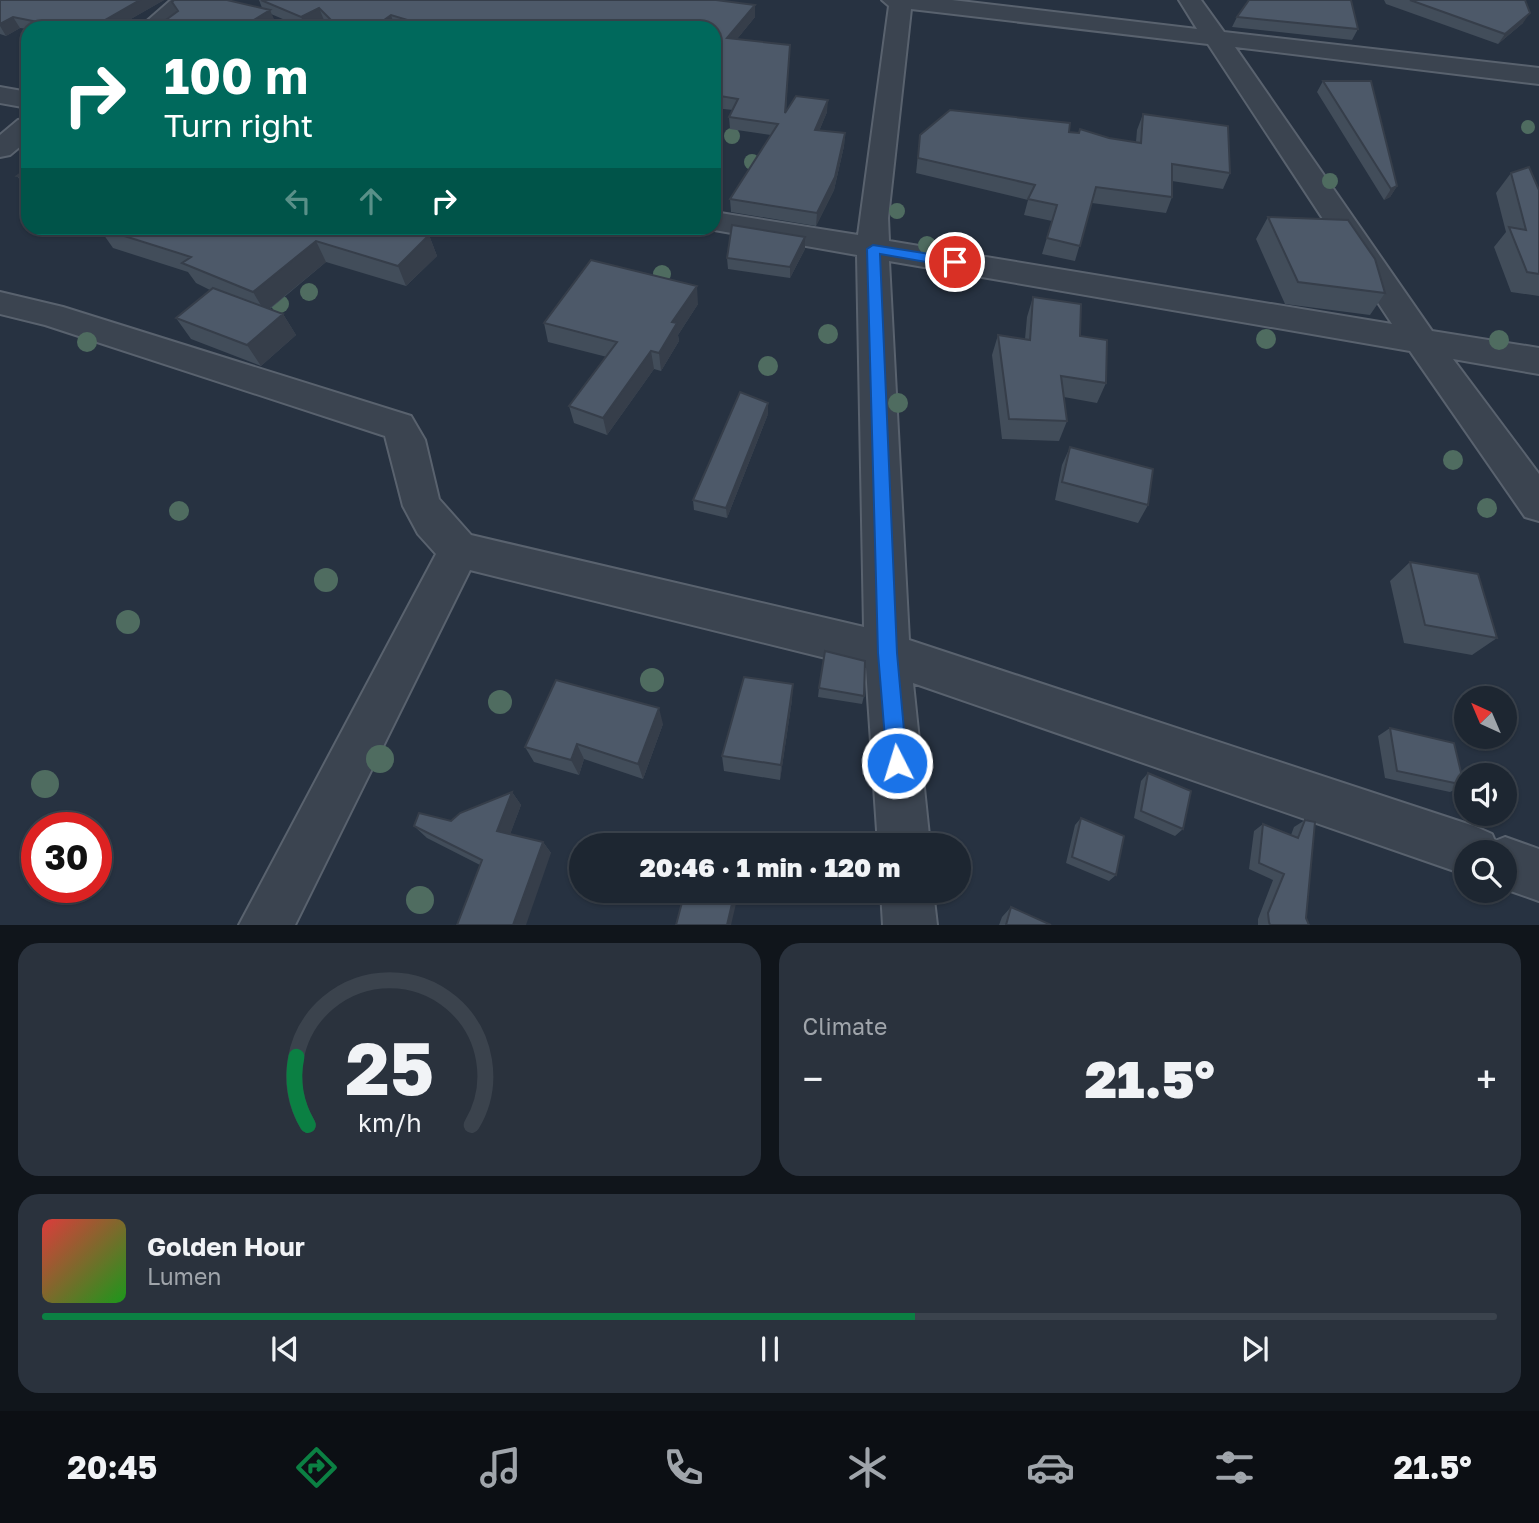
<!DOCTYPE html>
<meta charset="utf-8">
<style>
:root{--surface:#1d2631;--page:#2a323d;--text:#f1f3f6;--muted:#a0a5ab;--line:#3b434d;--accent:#0b8043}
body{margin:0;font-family:"Golos Text",sans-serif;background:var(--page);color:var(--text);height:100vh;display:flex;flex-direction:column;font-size:26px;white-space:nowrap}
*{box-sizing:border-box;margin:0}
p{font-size:23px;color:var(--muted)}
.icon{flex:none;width:38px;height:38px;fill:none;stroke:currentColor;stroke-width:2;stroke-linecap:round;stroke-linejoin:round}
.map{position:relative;height:925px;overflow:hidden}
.side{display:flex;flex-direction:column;gap:18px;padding:18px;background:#10151b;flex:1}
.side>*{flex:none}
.top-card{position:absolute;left:21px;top:21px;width:700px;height:214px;border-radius:21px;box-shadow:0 2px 5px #0004,0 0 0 2px var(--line);background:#00695c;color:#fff;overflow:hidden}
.needle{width:46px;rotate:316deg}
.controls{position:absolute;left:1454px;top:686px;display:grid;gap:14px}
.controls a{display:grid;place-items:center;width:63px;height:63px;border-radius:50%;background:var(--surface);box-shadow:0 2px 5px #0004,0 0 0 2px var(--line);font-size:35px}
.speed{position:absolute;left:21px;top:812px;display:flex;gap:14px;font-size:35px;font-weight:700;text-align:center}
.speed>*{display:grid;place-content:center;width:91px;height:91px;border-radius:50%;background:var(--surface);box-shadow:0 2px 5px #0004,0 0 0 2px var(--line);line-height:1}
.speed .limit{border:10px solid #d22;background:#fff;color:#111}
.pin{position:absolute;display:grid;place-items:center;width:60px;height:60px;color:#fff;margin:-30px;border:4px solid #fff;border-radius:50%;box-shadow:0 2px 7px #0007}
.me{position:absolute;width:77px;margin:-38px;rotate:355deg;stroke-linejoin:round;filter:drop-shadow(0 0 5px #0008)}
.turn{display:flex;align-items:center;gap:24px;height:147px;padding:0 28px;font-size:32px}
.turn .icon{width:91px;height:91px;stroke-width:2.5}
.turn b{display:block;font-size:49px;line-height:60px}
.lanes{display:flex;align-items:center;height:66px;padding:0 28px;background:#0003;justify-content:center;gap:35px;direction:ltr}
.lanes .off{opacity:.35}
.big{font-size:52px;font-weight:800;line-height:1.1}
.side .tile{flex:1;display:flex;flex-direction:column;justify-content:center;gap:10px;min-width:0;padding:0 24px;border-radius:21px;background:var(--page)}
.side .dial{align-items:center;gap:0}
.dial svg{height:182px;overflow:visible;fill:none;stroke:var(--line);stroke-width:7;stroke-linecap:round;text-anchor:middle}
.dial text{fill:var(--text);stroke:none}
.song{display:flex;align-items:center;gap:21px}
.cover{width:84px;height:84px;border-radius:10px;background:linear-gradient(135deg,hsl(0 70% 55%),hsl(120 70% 35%))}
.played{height:7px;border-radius:4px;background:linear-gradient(90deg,var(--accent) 60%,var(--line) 60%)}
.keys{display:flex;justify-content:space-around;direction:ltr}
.heat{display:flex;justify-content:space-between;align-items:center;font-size:38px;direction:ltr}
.side .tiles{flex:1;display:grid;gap:18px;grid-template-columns:1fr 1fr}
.tile:last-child{grid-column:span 2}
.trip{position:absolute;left:569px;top:833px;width:402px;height:70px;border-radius:35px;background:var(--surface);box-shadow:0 2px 5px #0004,0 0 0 2px var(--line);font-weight:800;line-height:70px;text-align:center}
.dock{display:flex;height:112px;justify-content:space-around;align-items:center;background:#0c0f14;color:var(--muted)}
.dock .icon{width:49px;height:49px}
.dock .active{color:var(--accent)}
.dock b{font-size:32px;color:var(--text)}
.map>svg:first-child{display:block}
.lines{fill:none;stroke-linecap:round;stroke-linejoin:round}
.street-casing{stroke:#59626e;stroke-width:4}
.street{fill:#3b4450;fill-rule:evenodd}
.tree{fill:#4f6c60}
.wall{fill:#424d5a}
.shaded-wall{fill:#363e4a}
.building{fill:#4d5969;stroke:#363e4a;stroke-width:2}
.route{fill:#1a73e8;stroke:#114b97;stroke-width:2}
</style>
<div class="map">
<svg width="1539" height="925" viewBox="0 0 1539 925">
<rect width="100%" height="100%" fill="#273241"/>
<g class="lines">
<g class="street-casing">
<path id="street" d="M171,0H196L165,28H139Z
M882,0H952L1197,29L1179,0H1201L1224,32L1539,68V84L1235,47L1432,331L1539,348V374L1453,359L1539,474V521L1525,517L1410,351L889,261L909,640L1474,826L1492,834L1495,841L1505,837L1539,849V901L1505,889V852H1466V875L913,683L930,845H878L866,668L470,570L295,925H239L436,554L418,534L403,506L385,436L45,325L0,314V292L63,307L411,416L425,440L439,499L471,535L864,627L857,255L703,228H714V212L858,235L889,6ZM911,9L1208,44L1392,324L889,241L888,218Z
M0,87L28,92V108L0,103Z
M28,118V140L10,155L0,157V135L18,120Z
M881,891H933L937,925H883Z"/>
</g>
<use href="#street" class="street"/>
</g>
<g class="tree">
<circle cx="1528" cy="127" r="7"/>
<circle cx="732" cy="136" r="8"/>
<circle cx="752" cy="162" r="8"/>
<circle cx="1330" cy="181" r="8"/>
<circle cx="897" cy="211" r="8"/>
<circle cx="927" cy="245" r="9"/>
<circle cx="662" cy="274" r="9"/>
<circle cx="309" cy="292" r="9"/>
<circle cx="280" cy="304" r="9"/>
<circle cx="828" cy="334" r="10"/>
<circle cx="1266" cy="339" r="10"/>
<circle cx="1499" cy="340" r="10"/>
<circle cx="87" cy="342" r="10"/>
<circle cx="768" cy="366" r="10"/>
<circle cx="898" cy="403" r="10"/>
<circle cx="1453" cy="460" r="10"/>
<circle cx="1487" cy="508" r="10"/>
<circle cx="179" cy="511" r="10"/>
<circle cx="326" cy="580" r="12"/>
<circle cx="128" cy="622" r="12"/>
<circle cx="652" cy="680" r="12"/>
<circle cx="500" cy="702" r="12"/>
<circle cx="380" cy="759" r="14"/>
<circle cx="45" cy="784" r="14"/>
<circle cx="420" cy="900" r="14"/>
</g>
<path class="wall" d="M0,0H164L115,28H28V29L20,28L6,36L0,34Z
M259,0H716L755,17L737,39L789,57L786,112H827L819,131L845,133L844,146L834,190L816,226L731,212L730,199L771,135L730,129L729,117L733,110L714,108V28H399L395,27L393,28H332L324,20L307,28H304L271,14L277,26L274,28H155L177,12L172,2L262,8Z
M1384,0H1525L1523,23L1498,44L1386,4Z
M1237,17L1358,29L1352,40L1232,27Z
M1323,81L1397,186L1390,197L1384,200L1317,92Z
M1143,114L1230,173L1223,189L1172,181V197L1166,213L1092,203L1075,261L1042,254L1052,221L1024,215L1028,200L916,173L920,135L1069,132L1136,142L1137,130Z
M28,168V190L17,176Z
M1511,173L1539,190V296L1511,292L1494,247L1506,232L1496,193Z
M1268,217L1385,293L1370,315L1285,304L1256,239Z
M99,228L427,235H429L437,256L406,286L326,262L270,309L283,314L296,335L261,366L191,339L176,318L210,290L196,283L188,272L113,248Z
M805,249L790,278L728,269L727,258Z
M1033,297L1080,336L1106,383L1097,403L1064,397L1067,421L1059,441L1002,439L992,355L998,335L1025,339L1027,317Z
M698,304L678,335L679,341L661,371L654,369L607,435L574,423L569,406L607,357L548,342L544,323Z
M768,414L727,518L694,510L693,500Z
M1070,447L1148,505L1138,523L1055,500L1062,465Z
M1410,562L1497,638L1472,655L1404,643L1390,581Z
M819,688L864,696L862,704L818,697Z
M792,700L780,780L724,771L722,756Z
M663,724L643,779L584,759L579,775L534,762L525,747Z
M1390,728L1464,785L1450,792L1385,778L1378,736Z
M1148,773L1183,829L1175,836L1134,818L1141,781Z
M512,792L521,805L510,834L543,842L551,853L480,865L427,838L414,826L451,821Z
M1081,818L1116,875L1109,881L1066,863L1075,825Z
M1305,820L1306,918L1309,925H1258V919L1273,880L1249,869L1254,831L1263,824L1291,835L1294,827Z
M1011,907L1051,925H999L1002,917Z"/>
<path class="shaded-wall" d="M140,0H164L115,28H91Z
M755,5V17L728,50L727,38Z
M319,8L324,20L306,28L301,17Z
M270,10L277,26L274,28H241Z
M1530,13L1523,23L1498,44L1505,34Z
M391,15L395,27L393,28H373Z
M13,17L20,28L6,36L0,26V24Z
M343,23L345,28H337L336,25Z
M828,100L827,112L814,143L815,130Z
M845,133L844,146L834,190L816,226L817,213Z
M1397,186L1390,197L1384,200L1391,189Z
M409,228H425L428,237L429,235L437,256L406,286L398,266L407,229Z
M805,237V249L790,278V267Z
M316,241L326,262L265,312L253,292Z
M697,286L698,304L678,335L679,341L661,371L659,353L672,322Z
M283,314L296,335L261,366L247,345Z
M651,351L654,369L607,435L603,418Z
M768,403V414L727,518L726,508Z
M793,684L792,700L780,780L781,765Z
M659,708L663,724L643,779L638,764Z
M577,744L584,759L579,775L571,760Z
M512,792L521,805L507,843L497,831Z
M543,842L551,853L526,925H513Z
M735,891H739L731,925H727Z"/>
<path class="building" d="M0,0H140L91,28H68L13,17L0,24Z
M174,0H227L270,10L241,28H155L178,11L172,2Z
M261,0H716L755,5L727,38L790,45L785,113L796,96L828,100L815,130L845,133L835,177L817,213L730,199L778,124L729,117L738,99L714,95V28H434L391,15L373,28H353L343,23L336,25L319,8L301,17Z
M1249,0H1351L1358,29L1237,17Z
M1410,0H1525L1530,13L1505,34Z
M1323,81H1371L1397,186L1391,189Z
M950,110L1070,123L1069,132L1079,133L1080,129L1109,138L1141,143L1143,114L1228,126L1230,173L1172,164V197L1096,187L1080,246L1047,238L1057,205L1028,199L1035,185L918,158L920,135Z
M1529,167L1539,190V274L1527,272L1509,227L1526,230L1511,173Z
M28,168V178L17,176Z
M1268,217L1348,220L1375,259L1385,293L1298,282Z
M732,225L805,237L790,267L727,258Z
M99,228H409L407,229L429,235L398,266L316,241L253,292L182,263L191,257Z
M591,260L697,286L672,322L677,323L659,353L651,351L603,418L569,406L617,342L544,323Z
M213,288L283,314L247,345L176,318Z
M1033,297L1081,304L1080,336L1107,340L1106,383L1061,376L1067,421L1009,419L998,335L1030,340Z
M740,392L768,403L726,508L693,500Z
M1070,447L1153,469L1148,505L1062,482Z
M1410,562L1478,574L1497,638L1425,625Z
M825,651L865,661L864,696L819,688Z
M744,677L793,684L781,765L722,756Z
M556,680L659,708L638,764L577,744L571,760L525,747Z
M1390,728L1454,743L1464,785L1397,771Z
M1148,773L1191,791L1183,829L1141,811Z
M512,792L497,831L543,842L513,925H457L482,860L414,826L419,813L451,821L460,813Z
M1081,818L1124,836L1116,875L1072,857Z
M1305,820L1315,822L1306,918L1309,925H1270L1269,922L1268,913L1284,874L1259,863L1263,824L1298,838Z
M685,891H735L727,925H676Z
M1011,907L1051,925H1006Z"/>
<path class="route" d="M873,245L955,258L962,262L955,267L880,254L897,653L907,763L904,770L897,773L890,770L887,763L878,653L867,249Z"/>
</svg>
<div class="controls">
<a><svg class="needle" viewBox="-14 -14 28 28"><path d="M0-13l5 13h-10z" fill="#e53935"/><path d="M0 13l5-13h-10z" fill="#a0a5ab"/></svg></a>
<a><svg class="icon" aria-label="sound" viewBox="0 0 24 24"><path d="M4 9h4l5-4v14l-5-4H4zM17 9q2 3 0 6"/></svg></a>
<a><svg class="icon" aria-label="search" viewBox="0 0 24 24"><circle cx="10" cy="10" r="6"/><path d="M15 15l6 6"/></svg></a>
</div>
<div class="speed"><div class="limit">30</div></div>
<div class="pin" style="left:955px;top:262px;background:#d93025"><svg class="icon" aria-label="arrive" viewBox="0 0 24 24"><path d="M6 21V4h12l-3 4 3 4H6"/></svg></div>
<svg class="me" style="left:897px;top:763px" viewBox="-20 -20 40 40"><circle r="17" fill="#1a73e8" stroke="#fff" stroke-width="3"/><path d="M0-11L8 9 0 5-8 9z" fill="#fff"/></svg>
<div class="trip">20:46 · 1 min · 120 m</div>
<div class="top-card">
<div class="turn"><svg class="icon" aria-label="right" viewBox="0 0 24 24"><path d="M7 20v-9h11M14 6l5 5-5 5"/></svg><div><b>100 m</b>Turn right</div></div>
<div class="lanes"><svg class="icon off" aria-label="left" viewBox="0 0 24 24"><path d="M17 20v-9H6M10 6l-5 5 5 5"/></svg><svg class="icon off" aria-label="ahead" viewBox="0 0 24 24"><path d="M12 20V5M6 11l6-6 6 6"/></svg><svg class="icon" aria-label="right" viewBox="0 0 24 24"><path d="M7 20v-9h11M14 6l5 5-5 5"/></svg></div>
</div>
</div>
<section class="side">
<div class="tiles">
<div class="tile dial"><svg viewBox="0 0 100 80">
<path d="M14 69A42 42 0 1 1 86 69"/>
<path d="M14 69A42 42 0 0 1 9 39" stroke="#0b8043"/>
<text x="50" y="56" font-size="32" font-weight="700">25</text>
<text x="50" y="72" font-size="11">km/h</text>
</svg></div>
<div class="tile"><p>Climate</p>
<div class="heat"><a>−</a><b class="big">21.5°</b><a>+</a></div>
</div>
<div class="tile">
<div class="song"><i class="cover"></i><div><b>Golden Hour</b><p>Lumen</p></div></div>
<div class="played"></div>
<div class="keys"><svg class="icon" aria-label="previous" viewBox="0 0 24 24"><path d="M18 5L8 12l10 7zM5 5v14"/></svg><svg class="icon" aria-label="pause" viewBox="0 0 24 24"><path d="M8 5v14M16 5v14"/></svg><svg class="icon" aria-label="next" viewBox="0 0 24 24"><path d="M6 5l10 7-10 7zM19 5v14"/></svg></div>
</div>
</div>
</section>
<nav class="dock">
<b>20:45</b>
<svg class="icon active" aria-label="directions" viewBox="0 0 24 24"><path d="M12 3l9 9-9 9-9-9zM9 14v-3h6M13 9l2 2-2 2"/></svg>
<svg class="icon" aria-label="music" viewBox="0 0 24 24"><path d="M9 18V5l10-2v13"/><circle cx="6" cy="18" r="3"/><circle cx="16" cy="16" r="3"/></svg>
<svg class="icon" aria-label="phone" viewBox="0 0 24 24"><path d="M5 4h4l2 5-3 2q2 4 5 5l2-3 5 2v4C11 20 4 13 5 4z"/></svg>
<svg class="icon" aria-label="climate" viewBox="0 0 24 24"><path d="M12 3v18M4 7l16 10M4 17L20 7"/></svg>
<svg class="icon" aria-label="car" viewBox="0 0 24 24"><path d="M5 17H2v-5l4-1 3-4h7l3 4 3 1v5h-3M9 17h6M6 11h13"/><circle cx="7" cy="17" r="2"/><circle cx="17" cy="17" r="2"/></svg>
<svg class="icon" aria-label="filters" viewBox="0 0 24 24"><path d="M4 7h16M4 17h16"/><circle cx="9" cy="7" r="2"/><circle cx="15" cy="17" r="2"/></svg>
<b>21.5°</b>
</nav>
